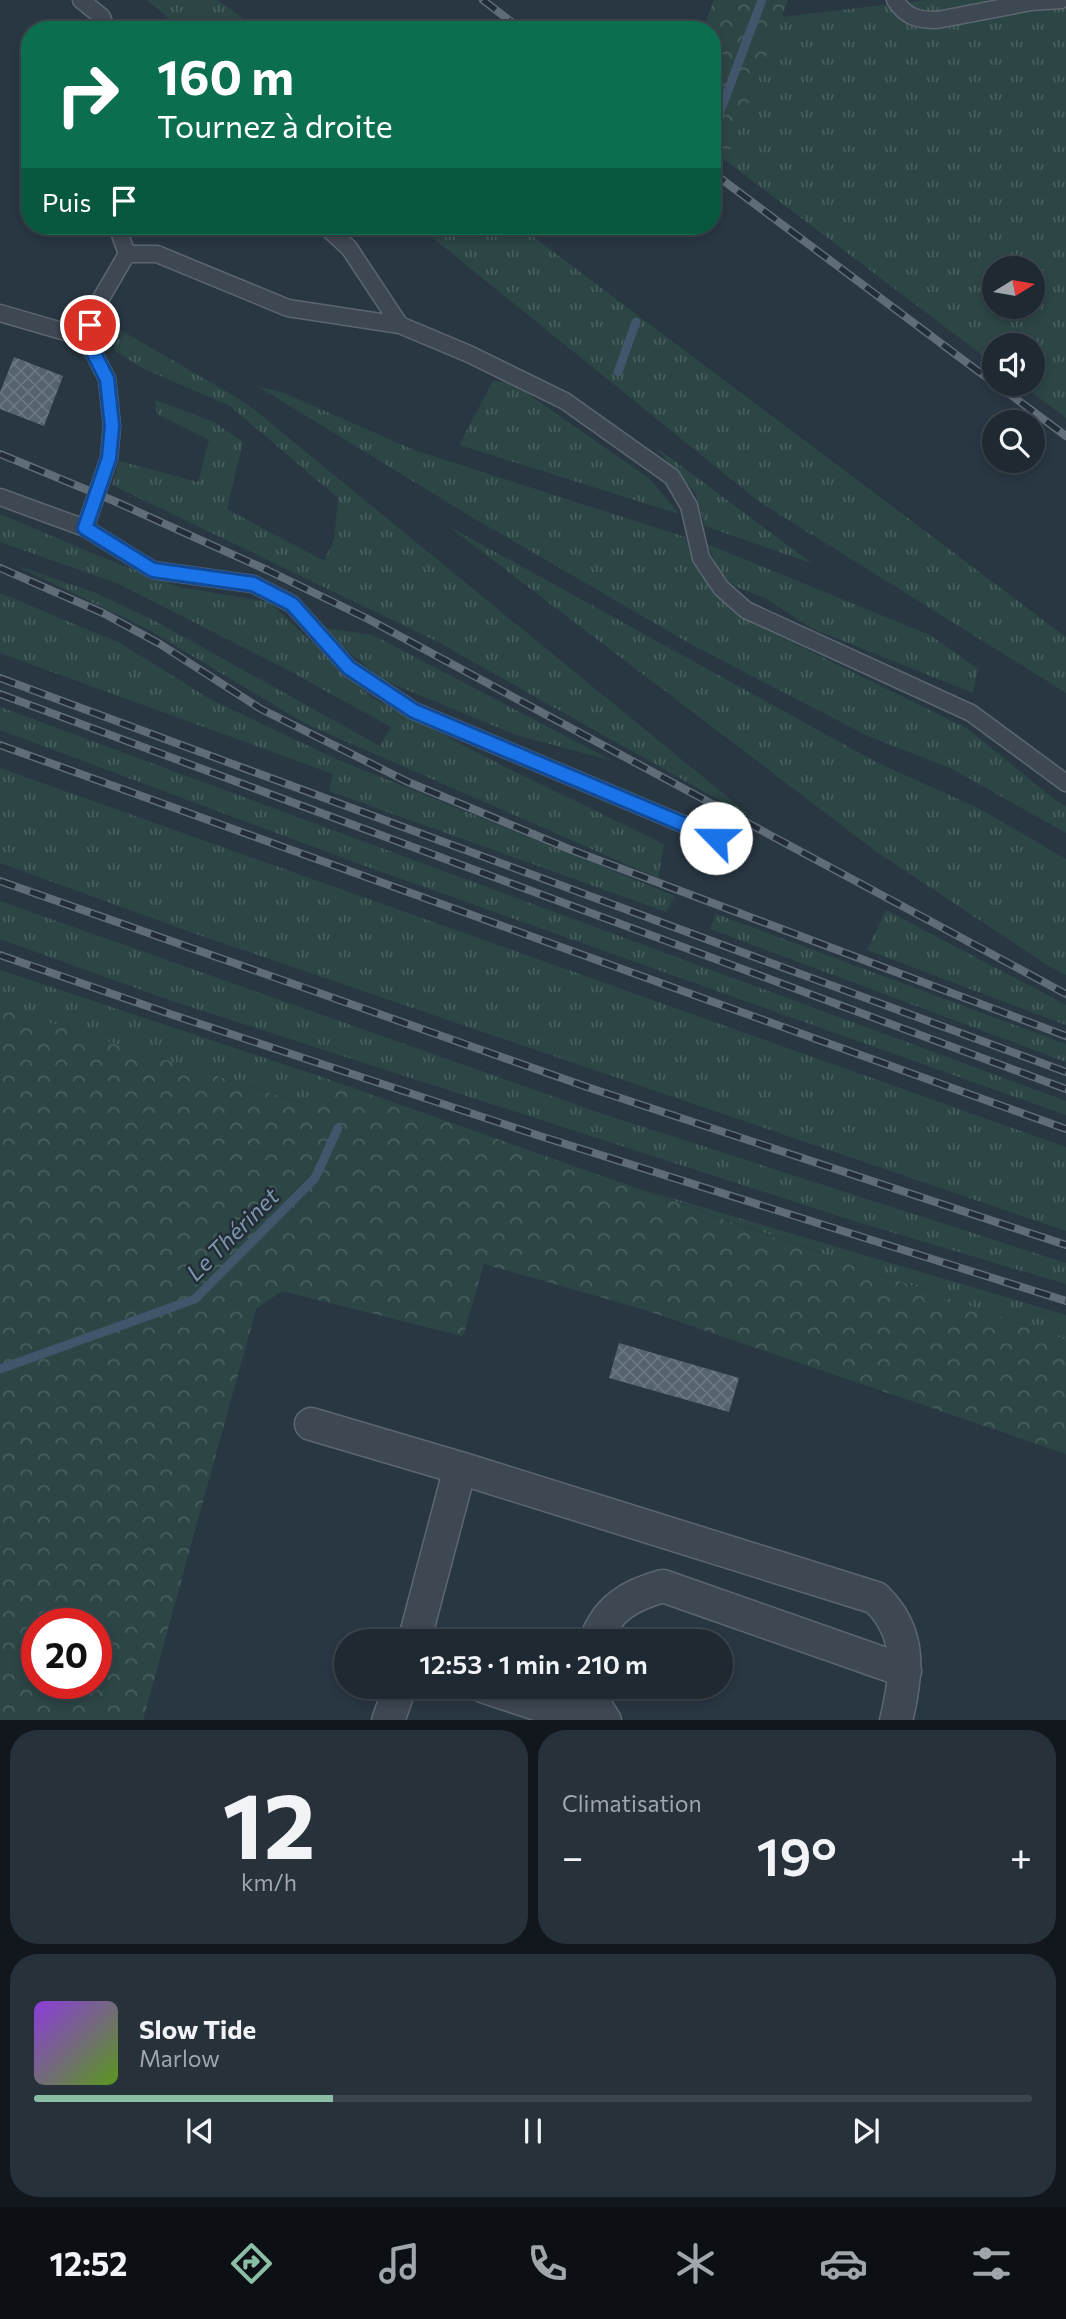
<!DOCTYPE html>
<html lang="fr">
<meta charset="utf-8">
<style>
:root{--surface:#1f2932;--page:#27313a;--text:#f1f3f6;--muted:#a1a6ac;--line:#3c454d;--accent:#8abfa5}
body{margin:0;font-family:Commissioner,sans-serif;background:var(--page);color:var(--text);height:100vh;display:flex;flex-direction:column;font-size:26px;white-space:nowrap}
*{box-sizing:border-box;margin:0}
p{font-size:23px;color:var(--muted)}
.icon{flex:none;width:38px;height:38px;fill:none;stroke:currentColor;stroke-width:2;stroke-linecap:round;stroke-linejoin:round}
.map{position:relative;height:1720px;overflow:hidden}
.side{display:flex;flex-direction:column;gap:10px;padding:10px;background:#11171c;flex:1}
.side>*{flex:none}
.top-card{position:absolute;left:21px;top:21px;width:700px;height:214px;border-radius:28px;box-shadow:0 4px 10px #0003,0 0 0 2px var(--line);background:#0b6e4f;color:#fff;overflow:hidden}
.needle{width:46px;rotate:79deg}
.buttons{position:absolute;left:982px;top:256px;display:grid;gap:14px}
.buttons a{display:grid;place-items:center;width:63px;height:63px;border-radius:50%;background:var(--surface);box-shadow:0 4px 10px #0003,0 0 0 2px var(--line);font-size:35px}
.speed{position:absolute;left:21px;top:1608px;display:flex;gap:14px;font-size:35px;font-weight:700;text-align:center}
.speed>*{display:grid;place-content:center;width:91px;height:91px;border-radius:50%;background:var(--surface);box-shadow:0 4px 10px #0003,0 0 0 2px var(--line);line-height:1}
.speed .limit{border:10px solid #d22;background:#fff;color:#111}
.pin{position:absolute;display:grid;place-items:center;width:60px;height:60px;color:#fff;margin:-30px;border:4px solid #fff;border-radius:50%;box-shadow:0 2px 7px #0007}
.me{position:absolute;width:77px;margin:-38px;rotate:293deg;stroke-linejoin:round;filter:drop-shadow(0 0 5px #0008)}
.turn{display:flex;align-items:center;gap:24px;height:147px;padding:0 21px;font-size:32px}
.turn .icon{width:91px;height:91px;stroke-width:2.5}
.turn b{display:block;font-size:49px;line-height:60px}
.then{display:flex;align-items:center;height:66px;padding:0 21px;background:#0003;gap:14px;font-size:26px}
.big{font-size:52px;font-weight:600;line-height:1.1}
.side .widget{flex:1;display:flex;flex-direction:column;justify-content:center;gap:10px;min-width:0;padding:0 24px;border-radius:28px;background:var(--page)}
.side .dial{align-items:center;gap:0}
.dial b{font-size:91px;line-height:1}
.song{display:flex;align-items:center;gap:21px}
.cover{width:84px;height:84px;border-radius:10px;background:linear-gradient(135deg,hsl(270 70% 55%),hsl(90 70% 35%))}
.played{height:7px;border-radius:4px;background:linear-gradient(90deg,var(--accent) 30%,var(--line) 30%)}
.keys{display:flex;justify-content:space-around;direction:ltr}
.heat{display:flex;justify-content:space-between;align-items:center;font-size:38px;direction:ltr}
.side .tiles{flex:1;display:grid;gap:10px;grid-template-columns:1fr 1fr}
.widget:last-child{grid-column:span 2}
.trip{position:absolute;left:334px;top:1629px;width:399px;height:70px;border-radius:35px;background:var(--surface);box-shadow:0 4px 10px #0003,0 0 0 2px var(--line);font-weight:600;line-height:70px;text-align:center}
.tab-bar{display:flex;height:112px;justify-content:space-around;align-items:center;background:#0c1014;color:var(--muted)}
.tab-bar .icon{width:49px;height:49px}
.tab-bar .on{color:var(--accent)}
.tab-bar b{font-size:32px;color:var(--text)}
.map>svg:first-child{display:block}
.grass{fill:url(#grass-tufts);fill-rule:evenodd}
.forest{fill:url(#forest-crowns);fill-rule:evenodd}
.lines{fill:none;stroke-linecap:round;stroke-linejoin:round}
.stream{stroke:#40566a;stroke-width:9}
.building{fill:url(#building-cross-hatch)}
.service-casing{stroke:#5c6670;stroke-width:19}
.minor-casing{stroke:#5c6670;stroke-width:35}
.service{stroke:#3e4852;stroke-width:16}
.minor{stroke:#3e4852;stroke-width:32}
.rail-casing{stroke:#606d79;stroke-width:8}
.rail{stroke:#222d38;stroke-width:5;stroke-dasharray:16;stroke-linecap:butt}
.route-casing{stroke:#114b97;stroke-width:18}
.route{stroke:#1a73e8;stroke-width:12}
.labels{text-anchor:middle;dominant-baseline:central;stroke-width:5;stroke-linejoin:round;paint-order:stroke}
.water-label{font-size:23px;font-style:italic;fill:#7e96ac;stroke:#222d38}
</style>
<div class="map">
<svg width="1066" height="1721" viewBox="0 0 1066 1721">
<defs>
<pattern id="grass-tufts" width="24" height="20" patternUnits="userSpaceOnUse" patternTransform="scale(1.75)"><rect width="24" height="20" fill="#2c4545"/><path d="M3 7l-1-3M5 7V3M7 7l1-3M15 17l-1-3M17 17v-4M19 17l1-3" fill="none" stroke="#495e5f"/></pattern>
<pattern id="forest-crowns" width="20" height="18" patternUnits="userSpaceOnUse" patternTransform="scale(1.75)"><rect width="20" height="18" fill="#2c4545"/><path d="M2 6a3 3 0 1 1 6 0M12 15a3 3 0 1 1 6 0" fill="none" stroke="#495e5f"/></pattern>
<pattern id="building-cross-hatch" width="8" height="8" patternUnits="userSpaceOnUse" patternTransform="scale(1.75)"><rect width="8" height="8" fill="#55626f"/><path d="M0 0l8 8M0 8l8-8" fill="none" stroke="#6c7782"/></pattern>
</defs>
<rect width="100%" height="100%" fill="#293743"/>
<path class="grass" d="M147,0H218L258,30H182Z
M926,0H1066V418L1020,383H1032V345H994V364L726,161L781,17ZM994,268H1032V306H994Z
M418,226H519L1066,637V693L758,501Z
M112,325L246,403L758,822L438,642L112,485L119,461L198,482L209,440L157,414L155,400L214,422L243,442L227,509L324,561L334,540L338,498L230,406L142,368L114,350Z
M493,381L512,383L650,479L679,514L459,445Z
M257,386L284,393L414,450L685,537L695,565L711,589L751,622L968,729L1054,799L1066,806V833L952,769L868,736L694,646L465,513Z
M657,448L813,564L705,526L695,492L681,479Z
M0,514L104,558L179,587L269,602L371,697L507,768L664,844L658,878L306,724L149,630L15,565L96,593L155,621L380,746L391,727L286,669L119,584L0,542Z
M448,526L874,761L980,809L1066,859V975L1047,965L874,850Z
M707,544L930,635L978,669L973,693L811,628L767,599L736,587L721,575Z
M0,593L120,643L210,699L336,759L675,896L666,912L329,791L333,774L0,653Z
M318,627L373,635L613,761L516,735L383,680Z
M0,707L1066,1101V1115L365,866L0,730Z
M0,768L1066,1147V1231L196,934L0,863Z
M0,901L600,1113L1066,1263V1284L854,1221L166,999L0,939Z
M886,910L1066,1005V1025L867,950Z
M716,914L1066,1044V1062L710,929Z
M0,970L322,1077L312,1106L0,1007Z
M638,1188L1066,1315V1340Z"/>
<path class="forest" d="M714,0H788L726,161L712,151V30H702Z
M0,1007L311,1106L322,1077L1066,1340V1454L642,1309L484,1264L463,1336L282,1291L256,1309L143,1720H0ZM37,1624H96V1684H37Z"/>
<g class="lines">
<path class="stream" d="M712,133L762,0
M618,372L636,322
M0,1369L195,1299L315,1178L338,1128"/>
</g>
<path class="building" d="M14,357L63,376L44,426L0,409V392Z
M619,1343L739,1378L729,1412L609,1378Z"/>
<g class="lines">
<g class="service-casing">
<path id="service" d="M81,0L102,17L107,30
M895,0C906,17 917,20 937,20L1031,2L1061,0
M325,226L349,248L400,325L469,354L565,401L672,477L689,506L701,558L721,588L746,610L971,713L1066,783
M127,254H157L288,308L400,325
M0,313L86,338
M0,497L85,528L109,458L112,426L107,379L86,338L96,307L127,254L117,226
M85,528L153,570L253,584L292,604L349,668L414,711L716,838"/>
</g>
<g class="minor-casing">
<path id="minor" d="M311,1424L460,1468
M414,1642L460,1468L876,1598C913,1634 907,1675 896,1721
M595,1642C607,1608 630,1595 663,1586L905,1671
M485,1687L588,1721
M591,1687L595,1705L605,1721
M388,1721L400,1687"/>
</g>
<use href="#service" class="service"/>
<use href="#minor" class="minor"/>
<g class="rail-casing">
<path id="rail" d="M483,0L522,30
M712,172L994,383
M995,383L1066,436
M0,454L114,501L267,570L368,619L1066,994
M0,568L103,613L160,644L261,709L408,782L569,849L1066,1036
M0,678L1066,1072
M0,694L1066,1089
M0,745L1066,1129
M0,881L590,1088L1066,1245
M0,955L173,1015L540,1136L1066,1301"/>
</g>
<use href="#rail" class="rail"/>
</g>
<g class="lines">
<g class="route-casing">
<path id="route" d="M90,325L86,338L107,379L112,426L109,458L85,528L153,570L253,584L292,604L349,668L414,711L716,838"/>
</g>
<use href="#route" class="route"/>
</g>
<g class="labels">
<g class="water-label">
<text transform="translate(232 1234) rotate(-45)">Le Thérinet</text>
</g>
</g>
</svg>
<div class="buttons">
<a><svg class="needle" viewBox="-14 -14 28 28"><path d="M0-13l5 13h-10z" fill="#e53935"/><path d="M0 13l5-13h-10z" fill="#a1a6ac"/></svg></a>
<a><svg class="icon" aria-label="sound" viewBox="0 0 24 24"><path d="M4 9h4l5-4v14l-5-4H4zM17 9q2 3 0 6"/></svg></a>
<a><svg class="icon" aria-label="search" viewBox="0 0 24 24"><circle cx="10" cy="10" r="6"/><path d="M15 15l6 6"/></svg></a>
</div>
<div class="speed"><div class="limit">20</div></div>
<div class="pin" style="left:90px;top:325px;background:#d93025"><svg class="icon" aria-label="arrive" viewBox="0 0 24 24"><path d="M6 21V4h12l-3 4 3 4H6"/></svg></div>
<svg class="me" style="left:716px;top:838px" viewBox="-20 -20 40 40"><circle r="19" fill="#fff"/><path d="M0-13L10 11 0 6-10 11z" fill="#1a73e8"/></svg>
<div class="trip">12:53 · 1 min · 210 m</div>
<div class="top-card">
<div class="turn"><svg class="icon" aria-label="right" viewBox="0 0 24 24"><path d="M7 20v-9h11M14 6l5 5-5 5"/></svg><div><b>160 m</b>Tournez à droite</div></div>
<div class="then">Puis<svg class="icon" aria-label="arrive" viewBox="0 0 24 24"><path d="M6 21V4h12l-3 4 3 4H6"/></svg></div>
</div>
</div>
<section class="side">
<div class="tiles">
<div class="widget dial"><b>12</b><p>km/h</p></div>
<div class="widget"><p>Climatisation</p>
<div class="heat"><a>−</a><b class="big">19°</b><a>+</a></div>
</div>
<div class="widget">
<div class="song"><i class="cover"></i><div><b>Slow Tide</b><p>Marlow</p></div></div>
<div class="played"></div>
<div class="keys"><svg class="icon" aria-label="previous" viewBox="0 0 24 24"><path d="M18 5L8 12l10 7zM5 5v14"/></svg><svg class="icon" aria-label="pause" viewBox="0 0 24 24"><path d="M8 5v14M16 5v14"/></svg><svg class="icon" aria-label="next" viewBox="0 0 24 24"><path d="M6 5l10 7-10 7zM19 5v14"/></svg></div>
</div>
</div>
</section>
<nav class="tab-bar">
<b>12:52</b>
<svg class="icon on" aria-label="directions" viewBox="0 0 24 24"><path d="M12 3l9 9-9 9-9-9zM9 14v-3h6M13 9l2 2-2 2"/></svg>
<svg class="icon" aria-label="music" viewBox="0 0 24 24"><path d="M9 18V5l10-2v13"/><circle cx="6" cy="18" r="3"/><circle cx="16" cy="16" r="3"/></svg>
<svg class="icon" aria-label="phone" viewBox="0 0 24 24"><path d="M5 4h4l2 5-3 2q2 4 5 5l2-3 5 2v4C11 20 4 13 5 4z"/></svg>
<svg class="icon" aria-label="climate" viewBox="0 0 24 24"><path d="M12 3v18M4 7l16 10M4 17L20 7"/></svg>
<svg class="icon" aria-label="car" viewBox="0 0 24 24"><path d="M5 17H2v-5l4-1 3-4h7l3 4 3 1v5h-3M9 17h6M6 11h13"/><circle cx="7" cy="17" r="2"/><circle cx="17" cy="17" r="2"/></svg>
<svg class="icon" aria-label="filters" viewBox="0 0 24 24"><path d="M4 7h16M4 17h16"/><circle cx="9" cy="7" r="2"/><circle cx="15" cy="17" r="2"/></svg>
</nav>
